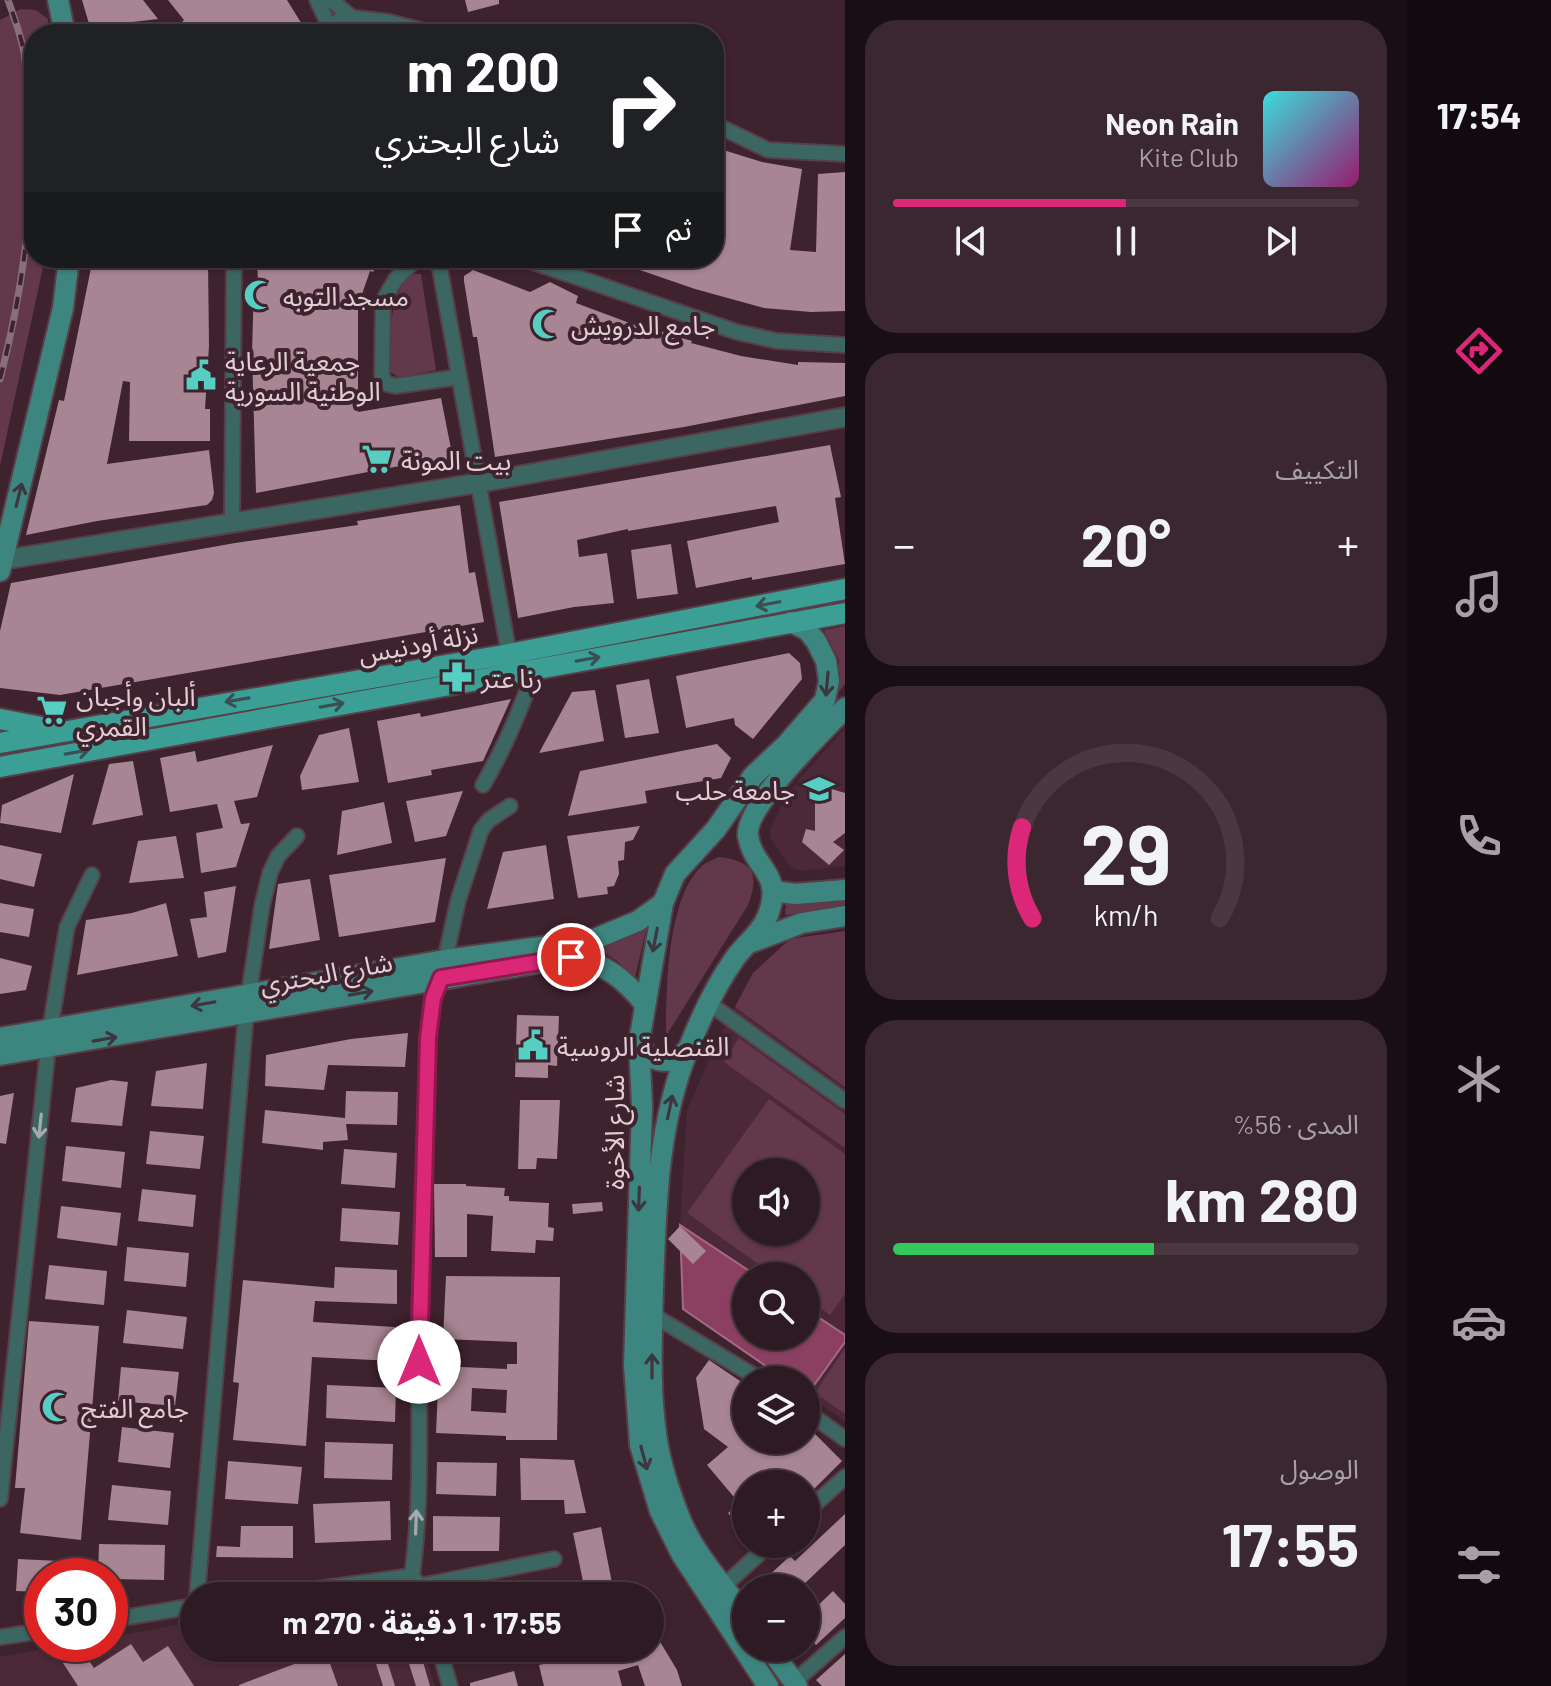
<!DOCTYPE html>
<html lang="ar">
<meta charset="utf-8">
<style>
:root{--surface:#2e1a22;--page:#3a272f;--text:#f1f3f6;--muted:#a7a1a5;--line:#493840;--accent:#db2777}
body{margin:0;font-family:Barlow,"Noto Sans Arabic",sans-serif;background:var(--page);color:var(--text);direction:rtl;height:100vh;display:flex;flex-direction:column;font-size:30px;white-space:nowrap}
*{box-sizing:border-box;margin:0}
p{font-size:26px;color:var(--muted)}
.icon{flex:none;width:44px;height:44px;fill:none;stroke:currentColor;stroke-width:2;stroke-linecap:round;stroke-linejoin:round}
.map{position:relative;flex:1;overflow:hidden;direction:ltr}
.panel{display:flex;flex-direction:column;gap:20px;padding:20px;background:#190e13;width:562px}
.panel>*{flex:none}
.top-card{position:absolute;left:24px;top:24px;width:700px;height:244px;border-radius:32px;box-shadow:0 2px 6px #0004,0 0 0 2px var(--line);direction:rtl;background:#202124;color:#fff;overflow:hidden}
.fabs{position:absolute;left:732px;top:1158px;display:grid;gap:16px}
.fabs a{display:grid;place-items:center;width:88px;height:88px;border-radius:50%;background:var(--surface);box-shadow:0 2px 6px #0004,0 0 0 2px var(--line);font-size:40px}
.speed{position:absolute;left:24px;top:1558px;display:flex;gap:16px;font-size:40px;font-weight:700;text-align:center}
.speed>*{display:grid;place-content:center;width:104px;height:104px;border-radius:50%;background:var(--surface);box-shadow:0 2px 6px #0004,0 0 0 2px var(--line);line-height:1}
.speed .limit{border:12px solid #d22;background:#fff;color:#111}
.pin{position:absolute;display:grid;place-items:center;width:68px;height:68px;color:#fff;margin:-34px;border:4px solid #fff;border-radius:50%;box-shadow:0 2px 8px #0007}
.me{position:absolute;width:88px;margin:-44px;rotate:0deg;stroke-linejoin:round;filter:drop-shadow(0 0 6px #0008)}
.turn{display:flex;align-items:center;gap:28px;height:168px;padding:0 32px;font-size:36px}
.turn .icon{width:104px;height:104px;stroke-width:2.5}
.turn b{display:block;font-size:56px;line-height:68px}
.then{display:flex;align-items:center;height:76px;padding:0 32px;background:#0003;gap:16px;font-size:30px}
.big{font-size:60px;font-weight:700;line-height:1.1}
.panel .tile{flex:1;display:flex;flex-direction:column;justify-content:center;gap:12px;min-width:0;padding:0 28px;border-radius:32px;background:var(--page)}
.panel .dial{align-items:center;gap:0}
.dial svg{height:208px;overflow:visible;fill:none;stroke:var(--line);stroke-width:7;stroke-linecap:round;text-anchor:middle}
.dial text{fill:var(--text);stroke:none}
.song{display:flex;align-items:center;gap:24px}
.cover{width:96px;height:96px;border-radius:12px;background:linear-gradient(135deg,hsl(180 70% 55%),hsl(320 70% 35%))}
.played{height:8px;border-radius:4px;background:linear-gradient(90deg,var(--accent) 50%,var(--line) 50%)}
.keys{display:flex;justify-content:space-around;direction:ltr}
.heat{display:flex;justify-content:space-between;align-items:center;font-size:44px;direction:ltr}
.charge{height:12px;border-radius:6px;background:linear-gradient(90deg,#34c759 56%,var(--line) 0)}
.trip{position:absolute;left:180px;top:1582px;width:484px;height:80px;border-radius:40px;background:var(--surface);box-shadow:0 2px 6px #0004,0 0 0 2px var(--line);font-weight:700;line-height:80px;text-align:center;direction:rtl}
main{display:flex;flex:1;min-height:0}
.tabs{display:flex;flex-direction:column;width:144px;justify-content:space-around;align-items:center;background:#120a0e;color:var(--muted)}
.tabs .icon{width:56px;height:56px}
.tabs .selected{color:var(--accent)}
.tabs b{font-size:36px;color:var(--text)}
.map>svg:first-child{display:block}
.built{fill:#4c2938;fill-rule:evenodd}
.green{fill:#64384b;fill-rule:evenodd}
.water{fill:#8b4062;stroke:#a56b84;stroke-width:2}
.building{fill:#a78592;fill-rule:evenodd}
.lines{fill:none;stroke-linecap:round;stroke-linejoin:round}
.minor-casing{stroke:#583e49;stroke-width:18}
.tertiary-casing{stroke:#583e49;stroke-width:22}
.secondary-casing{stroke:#583e49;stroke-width:24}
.primary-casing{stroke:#583e49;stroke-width:24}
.minor{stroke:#3b6661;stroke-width:14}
.tertiary{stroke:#3b6661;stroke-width:18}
.secondary{stroke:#3d867f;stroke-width:20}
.primary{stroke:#3b9f96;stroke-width:20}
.rail-casing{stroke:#88707a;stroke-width:7}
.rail{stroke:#3e222e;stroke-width:4;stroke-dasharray:12;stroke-linecap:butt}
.oneway{stroke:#3e363e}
.oneway2{stroke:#3d4e52}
.oneway3{stroke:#a7aaac}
.route-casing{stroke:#8e194d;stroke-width:20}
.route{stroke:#db2777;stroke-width:14}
.labels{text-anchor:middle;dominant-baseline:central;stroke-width:8;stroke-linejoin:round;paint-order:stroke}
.poi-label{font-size:26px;fill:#e1cfd5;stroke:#3e222e;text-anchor:start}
.street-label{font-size:26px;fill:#e1cfd5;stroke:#3e222e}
</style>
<main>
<nav class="tabs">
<b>17:54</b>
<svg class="icon selected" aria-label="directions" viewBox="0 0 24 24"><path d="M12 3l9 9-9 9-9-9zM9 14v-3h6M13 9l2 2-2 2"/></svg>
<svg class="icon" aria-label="music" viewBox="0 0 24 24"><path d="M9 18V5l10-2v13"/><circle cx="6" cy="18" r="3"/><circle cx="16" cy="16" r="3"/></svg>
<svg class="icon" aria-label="phone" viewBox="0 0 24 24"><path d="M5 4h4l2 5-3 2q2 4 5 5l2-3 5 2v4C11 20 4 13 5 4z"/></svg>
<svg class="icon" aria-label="climate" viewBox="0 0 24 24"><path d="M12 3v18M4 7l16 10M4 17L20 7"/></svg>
<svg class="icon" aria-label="car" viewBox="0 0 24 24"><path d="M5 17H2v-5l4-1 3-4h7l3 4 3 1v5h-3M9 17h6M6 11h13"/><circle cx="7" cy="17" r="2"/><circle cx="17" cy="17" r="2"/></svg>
<svg class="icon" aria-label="filters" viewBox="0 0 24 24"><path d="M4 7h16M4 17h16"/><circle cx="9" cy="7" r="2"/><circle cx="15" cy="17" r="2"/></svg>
</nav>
<section class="panel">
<div class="tile">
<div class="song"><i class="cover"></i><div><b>Neon Rain</b><p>Kite Club</p></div></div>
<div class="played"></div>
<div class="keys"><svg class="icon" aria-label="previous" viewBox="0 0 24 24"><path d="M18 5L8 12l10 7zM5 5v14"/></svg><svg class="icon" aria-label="pause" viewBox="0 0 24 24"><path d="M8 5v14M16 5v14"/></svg><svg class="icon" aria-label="next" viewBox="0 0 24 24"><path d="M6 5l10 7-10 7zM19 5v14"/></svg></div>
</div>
<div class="tile"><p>التكييف</p>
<div class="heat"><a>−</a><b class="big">20°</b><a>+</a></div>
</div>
<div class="tile dial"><svg viewBox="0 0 100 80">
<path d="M14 69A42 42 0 1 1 86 69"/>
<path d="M14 69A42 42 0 0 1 10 34" stroke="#db2777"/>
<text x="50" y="56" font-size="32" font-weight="700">29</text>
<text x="50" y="72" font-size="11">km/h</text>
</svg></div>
<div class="tile"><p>المدى · 56%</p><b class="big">280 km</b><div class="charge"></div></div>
<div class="tile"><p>الوصول</p><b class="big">17:55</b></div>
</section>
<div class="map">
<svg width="845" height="1686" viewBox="0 0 845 1686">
<rect width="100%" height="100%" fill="#3e222e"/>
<path class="built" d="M845,728V866L802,871L790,867L771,839L770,829L784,800L801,777Z
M845,931V1335L806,1309V1276H757L680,1225L687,1110L717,1041L753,973L790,939ZM746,1172H806V1232H746Z
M845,1342V1421L807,1395Z
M371,1590L406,1594L407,1596H336Z
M194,1622V1648H423L435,1686H0V1657L70,1644H110V1637Z"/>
<path class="green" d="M21,9L36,10L48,19V34H34V258H45L0,466V20Z
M409,274H421L436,370L399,378L388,370C390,334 388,305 409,274Z
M845,626V684L836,695L839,660L824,630Z
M719,857C753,861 760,874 748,905L666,1036C666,991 667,897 702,866C706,862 713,860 719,857Z
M845,897V908L785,915L786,903Z
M648,922L633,986L619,962L586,943Z
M845,931V1087L735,1007L753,973L790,939Z
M739,1038L845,1114V1148L724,1062Z
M769,1099L845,1154V1294L830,1315L806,1298V1276H775L687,1213ZM746,1172H806V1232H746Z
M845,1348V1414L815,1393Z"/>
<path class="water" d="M680,1225L757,1276H746V1336H806V1309L845,1335V1342L807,1395L806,1380H786L683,1309Z"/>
<path class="building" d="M82,0H143L158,19L90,27Z
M168,0H287L308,34H188L179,25L184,20Z
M465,0H499V4L468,12Z
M717,148L762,162L802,169L790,250L816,252L818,174L845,172V311L811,312L764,308L695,289L608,259L714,258V156Z
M93,258L208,261L209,346L205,409H210V441H129L130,382L123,381L107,464L209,450L214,493L212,500L207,505L97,521L26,535L59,400L64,401Z
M257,258H382L373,272L370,271L358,306V412L441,398L453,459L417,466L416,463L256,493L252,353L254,282H258Z
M473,270L530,292L550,282L578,296L576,303L643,328L644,326L692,341L691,343L741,356L798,365V362L845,363V396L684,427L495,457L477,337H473L464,281V276Z
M830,445L841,497L835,498L845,564L752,580V577L696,588L687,541L779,522L776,506L628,531V529L577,540L579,557L607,553L614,603L574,607L518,618L499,502Z
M460,505L469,573L475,572L484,622L60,695L0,688V631L11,583L235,543L358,525L357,521Z
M671,544L678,594L637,599L631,550Z
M789,653L800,663L802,679L753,739L735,725L734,718L686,728L676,676Z
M649,679L659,733L625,738L616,685Z
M595,690L604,741L539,753L572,692Z
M511,699L483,761L431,770L432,775L388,783L377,721L420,713L421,717Z
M349,728L359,782L302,790L300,776L319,735Z
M717,744L731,758L721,778L645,791L647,803L568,816L580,771Z
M273,745L257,797L234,801L241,824L250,823L236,867L201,873L196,833L223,828L217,804L170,812L160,758L195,751L197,762Z
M133,761L143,815L92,825L109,764Z
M74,774L61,833L0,823L2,805Z
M815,784L845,793V833L833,842L844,850L829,865L802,842L806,829L815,831Z
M463,791L446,836L415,842L406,801Z
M384,802L392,843L337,855L342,811Z
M640,826L633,840L625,842L624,860L618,861L619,874L614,886L607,887L608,894L578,898L567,836Z
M176,836L184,878L129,883L138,841Z
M0,845L42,854L34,887L0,879Z
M546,845L554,899L487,909L503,852Z
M446,858L435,922L339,937L329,875Z
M310,879L320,940L269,949L278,884Z
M236,886L226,952L198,958L190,919L207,917L204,892Z
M0,903L34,909L29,937L0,932Z
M166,903L178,956L77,975L86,920L132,913Z
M0,958L32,966L26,990L0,994Z
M517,1015L559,1016L557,1066L548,1065V1078L515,1077Z
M408,1033L405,1067L328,1065L324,1090L265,1086L266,1055L351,1039Z
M207,1063L203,1109L151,1106L156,1071Z
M111,1080L128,1082L122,1126L71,1122L76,1088Z
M346,1091L398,1092L397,1125L346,1124L348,1140L323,1142V1150L262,1143L265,1110L345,1118Z
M14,1093L6,1144L0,1143V1096Z
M520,1100H560L557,1159L537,1158L536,1169H518Z
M150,1131L204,1136L200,1169L146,1164Z
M66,1146L125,1152L121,1188L62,1181Z
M344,1149L397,1153L395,1188L341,1184Z
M434,1184H466V1186L505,1188L504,1196H509V1201L549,1203L548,1227L554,1228L553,1241L536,1240L535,1253L491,1251L493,1216L467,1214V1257H435Z
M142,1189L196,1195L193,1227L138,1221Z
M602,1202L603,1211L573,1214L572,1204Z
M61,1206L121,1213L117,1246L57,1238Z
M342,1208L400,1212L398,1245L340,1241Z
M680,1226L706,1251L693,1264L668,1239Z
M127,1247L189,1253L186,1287L124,1281Z
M49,1265L107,1271L104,1305L45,1299Z
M335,1267L397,1270V1304L315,1301L313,1322L395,1327L393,1361L312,1357L306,1446L233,1440L239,1383L233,1382L243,1280L334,1288Z
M446,1276L560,1277L557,1440H506V1436L436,1433L439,1366L507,1369V1364H517V1342L443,1339ZM472,1388L507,1390L506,1413L471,1411Z
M127,1310L187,1317L183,1349L123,1343Z
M29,1321L99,1326L81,1540L20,1533L25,1488H15Z
M709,1360L746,1385L739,1397L746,1403V1440H806V1425L842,1461L806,1497V1484H746V1534L728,1513L739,1503L707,1465L728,1447L704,1429L696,1378Z
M121,1367L179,1372L175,1406L118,1401Z
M327,1385L396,1388L395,1422L326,1418Z
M122,1427L174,1433L170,1468L118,1462Z
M325,1442L393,1444L392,1480L324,1478Z
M520,1458L574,1460L586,1513L565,1514L564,1500H521Z
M228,1461L302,1467L298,1504L225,1499Z
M437,1462L497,1463L496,1496L436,1494Z
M112,1485L171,1491L168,1525L108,1520Z
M390,1501L391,1540L315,1543L313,1504Z
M845,1514V1545L800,1588H771L764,1580L790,1556L795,1561Z
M433,1516L500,1517L499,1551H433Z
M241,1526H293V1558L216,1557L217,1546L240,1547Z
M601,1527L612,1583L618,1581L621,1596H586L573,1533Z
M99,1544L165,1545L164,1580L110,1579V1576H98Z
M18,1559L80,1562L79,1576H42V1592L16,1591Z
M540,1582L544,1596H502V1593Z
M833,1591L845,1604V1618L816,1645L806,1634V1617Z
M650,1625L677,1670L682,1686H645L638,1665L618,1671L622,1686H544L539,1665L588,1654L587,1650L599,1648H650Z
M131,1644L143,1662L168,1646L194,1686H78L63,1663L85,1655L94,1668Z
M371,1648H383L395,1686H383Z
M404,1648H419L430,1686H416Z
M326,1652L338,1686H239V1685Z
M845,1654V1686H822L816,1680Z
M514,1671L518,1686H470V1683Z"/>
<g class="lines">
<g class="minor-casing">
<path id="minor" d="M317,0L333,34
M331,0L351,17
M356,18L389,22L436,34
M333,34L340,20L351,17L365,24L368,34
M714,124L768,150L845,154
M417,258L396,279L383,301L382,377L387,384L395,386L459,377
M438,258L509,654
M521,258L737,332L777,341L845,345
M232,521L234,258
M483,785C504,749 521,709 535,669
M710,1004L845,1101
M648,1312L761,1380
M806,1411L845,1439
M0,1499L50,1029L67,927L92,875
M806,1512L845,1477
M420,1586L554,1559
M717,1592L770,1544
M197,1596L246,1013L262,906L270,873L278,856L297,836
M265,1596L412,1576
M423,1596L420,1586L412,1576C423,1495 418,1412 419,1331C421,1234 428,1136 428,1038L433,998L441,978L458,901L481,830L489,820L510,806
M110,1620L194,1606
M0,1637L42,1631
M439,1648L450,1686
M794,1682L845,1637"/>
</g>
<g class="tertiary-casing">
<path id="tertiary" d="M3,560L478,483L845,417"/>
</g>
<g class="secondary-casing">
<path id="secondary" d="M58,0L65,34
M0,571L63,308L69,258
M773,891L795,894L845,890
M752,942L802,923L845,916
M0,1038L445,960L592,940L638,921L663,903
M639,1042C649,1064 672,1067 688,1049
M0,1055L571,957C605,963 623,978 645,1004
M746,1616C724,1586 696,1556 681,1521C671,1496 661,1466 657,1440C649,1390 652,1339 653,1288C656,1208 657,1126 688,1050C700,1019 716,985 735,958C746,943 761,933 768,915C784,872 753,869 748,836C744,806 823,732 845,708
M769,1648L797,1686
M768,1686L682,1555L660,1511L640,1445L634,1365L642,1106L639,1042L663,903L675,874L716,829L753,776L786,745L825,700L829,681L826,661L816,641L807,630L791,622"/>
</g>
<g class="primary-casing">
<path id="primary" d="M0,719L47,728
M0,743L509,654L845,589
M0,767L845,613"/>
</g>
<use href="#minor" class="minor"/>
<use href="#tertiary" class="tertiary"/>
<use href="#secondary" class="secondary"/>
<use href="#primary" class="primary"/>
<g class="rail-casing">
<path id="rail" d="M0,379C27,275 41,159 24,53C21,35 14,17 8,0"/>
</g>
<use href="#rail" class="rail"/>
</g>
<defs><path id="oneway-shaft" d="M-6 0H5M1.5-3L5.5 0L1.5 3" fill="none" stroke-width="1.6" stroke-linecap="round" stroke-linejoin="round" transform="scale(2)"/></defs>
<g class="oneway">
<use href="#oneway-shaft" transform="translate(19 495) rotate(-76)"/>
<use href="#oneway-shaft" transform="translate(827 684) rotate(95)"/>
<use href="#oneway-shaft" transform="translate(655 940) rotate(101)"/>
<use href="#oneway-shaft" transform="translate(361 993) rotate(-10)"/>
<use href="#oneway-shaft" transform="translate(203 1004) rotate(170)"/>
<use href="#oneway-shaft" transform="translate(105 1039) rotate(-10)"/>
<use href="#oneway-shaft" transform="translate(670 1107) rotate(-78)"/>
<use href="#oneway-shaft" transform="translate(639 1199) rotate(92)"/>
<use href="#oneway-shaft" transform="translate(652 1366) rotate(-90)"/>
<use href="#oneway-shaft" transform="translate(644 1458) rotate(75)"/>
</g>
<g class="oneway2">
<use href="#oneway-shaft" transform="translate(768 604) rotate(169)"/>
<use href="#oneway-shaft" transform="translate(588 659) rotate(-10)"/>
<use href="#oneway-shaft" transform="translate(237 700) rotate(170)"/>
<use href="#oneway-shaft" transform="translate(332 705) rotate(-10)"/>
<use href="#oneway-shaft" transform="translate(77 752) rotate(-10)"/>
</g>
<g class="oneway3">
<use href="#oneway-shaft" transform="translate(40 1126) rotate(96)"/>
<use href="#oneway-shaft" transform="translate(416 1522) rotate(-88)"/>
</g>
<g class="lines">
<g class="route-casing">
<path id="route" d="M419,1362L428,1038L433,998L441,978L571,957"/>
</g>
<use href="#route" class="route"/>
</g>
<defs>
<g id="mosque-bare" transform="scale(2.4)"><path d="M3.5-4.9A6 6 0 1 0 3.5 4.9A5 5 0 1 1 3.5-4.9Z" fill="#57cec2" stroke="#3e222e" stroke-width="2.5" paint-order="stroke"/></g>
<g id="civic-bare" transform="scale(2.4)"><path d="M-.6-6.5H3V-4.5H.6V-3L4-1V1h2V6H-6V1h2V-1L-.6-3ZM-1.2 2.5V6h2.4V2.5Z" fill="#57cec2" stroke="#3e222e" stroke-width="2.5" paint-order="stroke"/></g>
<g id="supermarket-bare" transform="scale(2.4)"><path d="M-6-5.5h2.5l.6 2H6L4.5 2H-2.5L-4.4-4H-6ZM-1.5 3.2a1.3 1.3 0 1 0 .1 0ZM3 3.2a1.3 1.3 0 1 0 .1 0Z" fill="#57cec2" stroke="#3e222e" stroke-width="2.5" paint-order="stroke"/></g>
<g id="pharmacy-bare" transform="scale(2.4)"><path d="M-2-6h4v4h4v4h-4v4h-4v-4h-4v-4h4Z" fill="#57cec2" stroke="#3e222e" stroke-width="2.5" paint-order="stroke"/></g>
<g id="university-bare" transform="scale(2.4)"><path d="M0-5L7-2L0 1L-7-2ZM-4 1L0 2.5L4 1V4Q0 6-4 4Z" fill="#57cec2" stroke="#3e222e" stroke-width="2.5" paint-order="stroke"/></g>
</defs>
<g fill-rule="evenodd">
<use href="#mosque-bare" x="259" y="295"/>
<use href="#mosque-bare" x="547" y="324"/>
<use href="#civic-bare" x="201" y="375"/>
<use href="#supermarket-bare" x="377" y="459"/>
<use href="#pharmacy-bare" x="457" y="677"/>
<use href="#supermarket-bare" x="52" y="710"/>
<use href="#university-bare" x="819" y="789"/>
<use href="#civic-bare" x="533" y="1045"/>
<use href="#mosque-bare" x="57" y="1407"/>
</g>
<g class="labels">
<g class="poi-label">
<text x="283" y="295">مسجد التوبه</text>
<text x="571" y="324">جامع الدرويش</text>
<text x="225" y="360">جمعية الرعاية<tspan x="225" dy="30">الوطنية السورية</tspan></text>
<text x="401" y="459">بيت المونة</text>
<text x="481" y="677">رنا عتر</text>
<text x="76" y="695">ألبان وأجبان<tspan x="76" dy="30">القمري</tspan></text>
<text x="795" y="789" text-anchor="end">جامعة حلب</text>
<text x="557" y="1045">القنصلية الروسية</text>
<text x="81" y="1407">جامع الفتح</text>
</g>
<g class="street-label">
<text transform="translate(418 643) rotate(-10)">نزلة أودنيس</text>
<text transform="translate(326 972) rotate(-10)">شارع البحتري</text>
<text transform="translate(613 1132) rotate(-90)">شارع الأخوة</text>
</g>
</g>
</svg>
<div class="fabs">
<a><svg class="icon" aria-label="sound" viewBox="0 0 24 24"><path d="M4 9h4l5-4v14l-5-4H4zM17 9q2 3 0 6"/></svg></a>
<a><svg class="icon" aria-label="search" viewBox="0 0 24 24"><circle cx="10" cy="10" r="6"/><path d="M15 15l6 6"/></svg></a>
<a><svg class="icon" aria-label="layers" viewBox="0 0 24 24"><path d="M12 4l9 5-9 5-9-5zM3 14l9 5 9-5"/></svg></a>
<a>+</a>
<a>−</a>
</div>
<div class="speed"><div class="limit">30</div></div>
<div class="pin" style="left:571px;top:957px;background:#d93025"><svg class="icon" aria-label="arrive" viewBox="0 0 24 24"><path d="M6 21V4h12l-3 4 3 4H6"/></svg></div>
<svg class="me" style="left:419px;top:1362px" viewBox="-20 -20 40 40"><circle r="19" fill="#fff"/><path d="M0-13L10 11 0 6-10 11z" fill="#db2777"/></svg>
<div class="trip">17:55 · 1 دقيقة · 270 m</div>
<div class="top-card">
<div class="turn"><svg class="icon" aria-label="right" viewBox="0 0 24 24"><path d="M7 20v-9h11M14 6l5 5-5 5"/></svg><div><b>200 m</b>شارع البحتري</div></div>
<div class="then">ثم<svg class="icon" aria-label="arrive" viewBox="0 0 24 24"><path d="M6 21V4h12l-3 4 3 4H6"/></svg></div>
</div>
</div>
</main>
